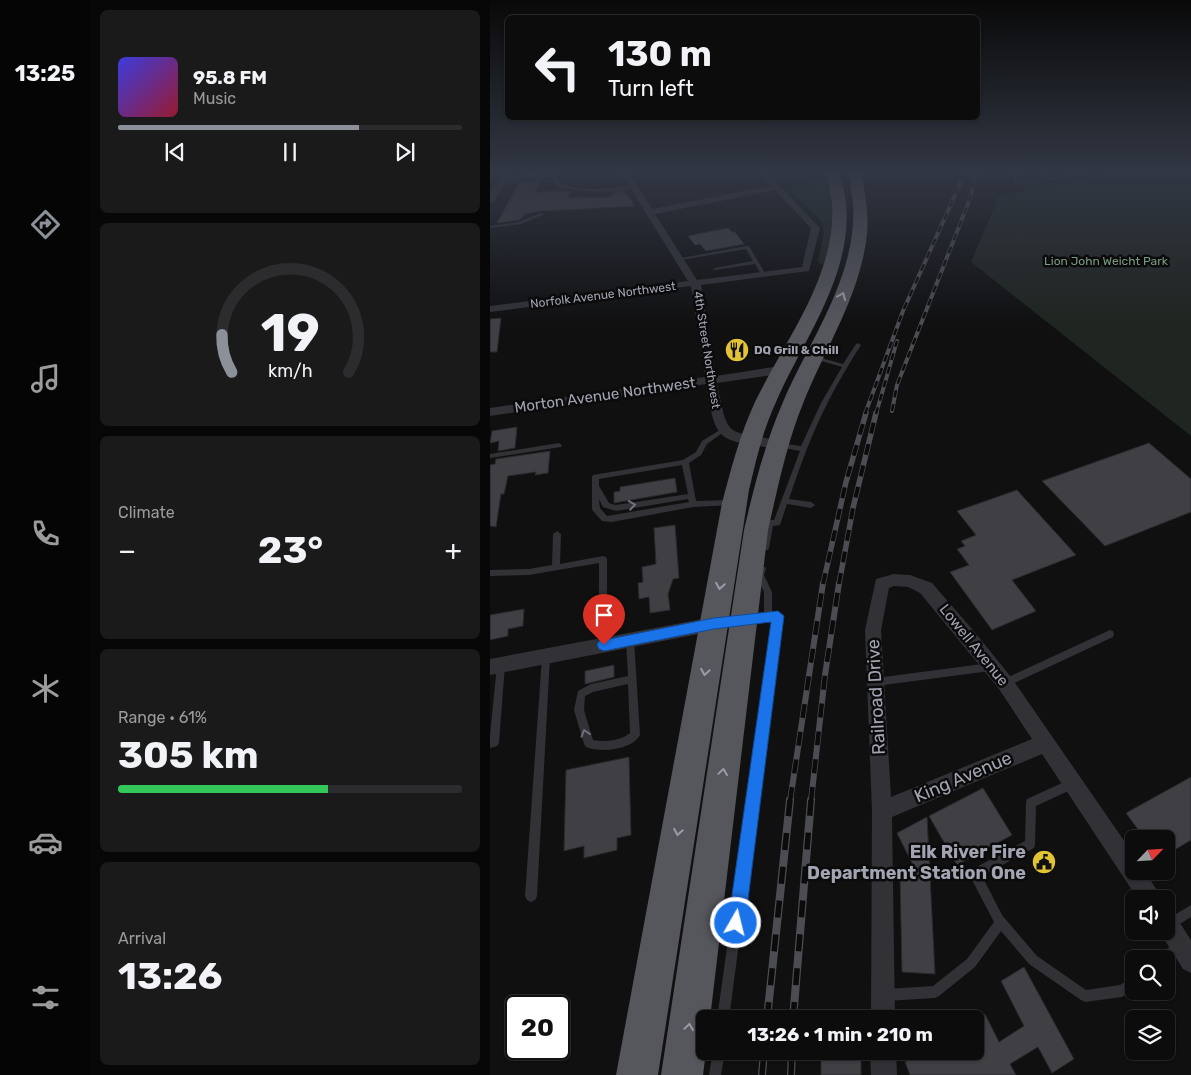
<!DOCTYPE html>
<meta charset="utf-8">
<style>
:root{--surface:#0c0c0d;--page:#1a1a1b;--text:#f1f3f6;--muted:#9a9b9d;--line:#2c2c2e;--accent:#8c9099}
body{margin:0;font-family:Rubik,sans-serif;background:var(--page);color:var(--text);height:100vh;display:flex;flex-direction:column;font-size:19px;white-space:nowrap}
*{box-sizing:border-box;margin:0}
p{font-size:16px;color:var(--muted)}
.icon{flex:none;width:28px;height:28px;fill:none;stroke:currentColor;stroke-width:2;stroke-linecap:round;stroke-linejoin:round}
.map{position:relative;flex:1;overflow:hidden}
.panel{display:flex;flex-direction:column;gap:10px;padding:10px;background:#070707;width:400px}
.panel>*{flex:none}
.hud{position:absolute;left:15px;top:15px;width:475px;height:105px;border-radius:8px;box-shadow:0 1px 4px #0004,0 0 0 1px var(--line);background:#0c0c0d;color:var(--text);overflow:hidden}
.needle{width:32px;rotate:65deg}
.controls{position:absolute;left:635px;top:830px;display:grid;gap:10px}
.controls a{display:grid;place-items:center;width:50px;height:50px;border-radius:8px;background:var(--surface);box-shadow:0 1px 4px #0004,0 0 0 1px var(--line);font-size:25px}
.speed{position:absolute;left:15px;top:995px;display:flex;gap:10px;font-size:25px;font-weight:700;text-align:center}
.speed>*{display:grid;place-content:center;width:65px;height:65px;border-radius:50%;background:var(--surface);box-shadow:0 1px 4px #0004,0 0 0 1px var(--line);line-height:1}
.speed .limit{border:2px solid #111;border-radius:8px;background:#fff;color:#111}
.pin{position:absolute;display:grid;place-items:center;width:42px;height:42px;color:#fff;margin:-51px -21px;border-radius:50% 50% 50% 0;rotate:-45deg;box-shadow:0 0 5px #0007}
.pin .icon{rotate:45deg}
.me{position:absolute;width:55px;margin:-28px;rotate:8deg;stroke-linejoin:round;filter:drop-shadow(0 0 4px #0008)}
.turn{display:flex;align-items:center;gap:18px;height:105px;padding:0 20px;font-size:22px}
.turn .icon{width:65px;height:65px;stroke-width:2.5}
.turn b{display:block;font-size:35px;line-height:42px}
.big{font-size:38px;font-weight:700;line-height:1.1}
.panel .tile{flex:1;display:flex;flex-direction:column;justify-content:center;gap:8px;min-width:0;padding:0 18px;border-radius:8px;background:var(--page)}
.panel .dial{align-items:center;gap:0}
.dial svg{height:130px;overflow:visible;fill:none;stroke:var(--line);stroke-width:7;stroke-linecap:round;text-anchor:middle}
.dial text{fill:var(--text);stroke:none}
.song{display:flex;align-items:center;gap:15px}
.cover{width:60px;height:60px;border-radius:8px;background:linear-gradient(135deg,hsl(240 70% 55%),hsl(350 70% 35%))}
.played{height:5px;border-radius:2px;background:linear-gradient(90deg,var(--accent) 70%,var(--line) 70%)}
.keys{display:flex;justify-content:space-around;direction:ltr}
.heat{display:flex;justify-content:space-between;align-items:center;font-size:28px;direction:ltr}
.charge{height:8px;border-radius:4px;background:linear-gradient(90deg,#34c759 61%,var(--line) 0)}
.trip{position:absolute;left:206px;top:1010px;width:288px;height:50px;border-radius:8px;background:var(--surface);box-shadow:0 1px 4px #0004,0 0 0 1px var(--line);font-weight:700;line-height:50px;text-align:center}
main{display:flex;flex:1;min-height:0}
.menu{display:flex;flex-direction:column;width:90px;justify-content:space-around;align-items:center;background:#050505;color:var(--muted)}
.menu .icon{width:35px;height:35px}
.menu .on{color:var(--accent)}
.menu b{font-size:22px;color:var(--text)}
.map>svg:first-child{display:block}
.green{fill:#1f2520}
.building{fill:#3f3f44;stroke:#2a2a2d}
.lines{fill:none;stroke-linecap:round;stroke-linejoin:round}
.service{fill:#313136;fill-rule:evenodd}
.minor{fill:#313136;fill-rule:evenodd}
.tertiary{fill:#313136;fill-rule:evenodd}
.trunk{fill:#56565d;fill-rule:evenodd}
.rail-far3-casing{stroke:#4c4d53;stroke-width:4}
.rail-far2-casing{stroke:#4c4d53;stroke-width:5.5}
.rail-far1-casing{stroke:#4c4d53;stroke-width:6}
.rail-casing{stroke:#4c4d53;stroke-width:8}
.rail-far3{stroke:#0b0b0c;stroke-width:2.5;stroke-dasharray:7;stroke-linecap:butt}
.rail-far2{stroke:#0b0b0c;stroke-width:4;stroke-dasharray:11;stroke-linecap:butt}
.rail-far1{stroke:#0b0b0c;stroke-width:4.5;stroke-dasharray:14;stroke-linecap:butt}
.rail{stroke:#0b0b0c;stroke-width:5.5;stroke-dasharray:17;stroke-linecap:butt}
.oneway{stroke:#9a9ca9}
.oneway2{stroke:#6f707a}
.route{fill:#1a73e8;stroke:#114b97}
.labels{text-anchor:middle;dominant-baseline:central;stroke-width:5;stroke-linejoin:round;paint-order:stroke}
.far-park-label{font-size:12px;fill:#7a9b81;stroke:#0b0b0c}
.far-street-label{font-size:12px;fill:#a2a4b1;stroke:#0b0b0c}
.far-poi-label{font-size:12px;font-weight:bold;fill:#a2a4b1;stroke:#0b0b0c;text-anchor:start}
.street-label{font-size:15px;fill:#a2a4b1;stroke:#0b0b0c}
.near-street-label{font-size:18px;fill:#a2a4b1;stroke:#0b0b0c}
.near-poi-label{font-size:18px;font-weight:bold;fill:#a2a4b1;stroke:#0b0b0c;text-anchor:end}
</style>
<main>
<nav class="menu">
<b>13:25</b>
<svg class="icon on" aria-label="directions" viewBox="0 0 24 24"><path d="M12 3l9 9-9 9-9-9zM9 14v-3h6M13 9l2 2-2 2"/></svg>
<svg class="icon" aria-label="music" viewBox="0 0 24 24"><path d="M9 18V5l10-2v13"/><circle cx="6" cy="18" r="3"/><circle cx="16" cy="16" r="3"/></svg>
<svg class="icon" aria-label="phone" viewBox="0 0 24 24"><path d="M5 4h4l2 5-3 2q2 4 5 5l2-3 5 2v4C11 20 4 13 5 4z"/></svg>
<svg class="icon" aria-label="climate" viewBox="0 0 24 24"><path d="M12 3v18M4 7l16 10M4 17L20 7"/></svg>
<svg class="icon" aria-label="car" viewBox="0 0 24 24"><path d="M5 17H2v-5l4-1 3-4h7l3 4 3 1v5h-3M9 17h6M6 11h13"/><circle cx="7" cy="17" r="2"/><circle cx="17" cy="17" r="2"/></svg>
<svg class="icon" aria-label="filters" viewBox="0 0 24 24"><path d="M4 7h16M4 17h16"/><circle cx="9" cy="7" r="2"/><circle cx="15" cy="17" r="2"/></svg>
</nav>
<section class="panel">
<div class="tile">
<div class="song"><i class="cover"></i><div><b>95.8 FM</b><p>Music</p></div></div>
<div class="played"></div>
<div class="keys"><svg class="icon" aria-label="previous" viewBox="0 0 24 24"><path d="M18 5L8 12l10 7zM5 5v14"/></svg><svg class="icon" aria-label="pause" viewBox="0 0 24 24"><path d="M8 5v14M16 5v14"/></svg><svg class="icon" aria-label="next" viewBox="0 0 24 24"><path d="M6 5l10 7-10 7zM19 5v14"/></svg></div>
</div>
<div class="tile dial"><svg viewBox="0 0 100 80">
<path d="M14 69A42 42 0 1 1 86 69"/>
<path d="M14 69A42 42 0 0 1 8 46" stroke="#8c9099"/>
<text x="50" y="56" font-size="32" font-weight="700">19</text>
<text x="50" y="72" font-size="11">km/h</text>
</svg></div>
<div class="tile"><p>Climate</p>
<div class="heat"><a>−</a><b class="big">23°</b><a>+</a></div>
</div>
<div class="tile"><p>Range · 61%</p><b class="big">305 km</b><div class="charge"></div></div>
<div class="tile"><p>Arrival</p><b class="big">13:26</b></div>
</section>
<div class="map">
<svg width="701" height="1075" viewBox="0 0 701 1075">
<rect width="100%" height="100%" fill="#101011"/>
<path class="green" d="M618,173H701V436L481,262L509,196Z
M337,181L341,183L345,222L336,264H330L328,261L334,233L332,222L298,189Z"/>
<path class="building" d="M40,181H50L45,192L80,191L78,198L121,197L124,193L134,191L145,206L50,211L35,214L32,218L28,220L7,223L29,183Z
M238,228L242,232H245L254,244L216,251L210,244L205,245L198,236Z
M11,318L7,352H0V319Z
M255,343L258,354L239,357L237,346Z
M27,427L25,448L8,451L9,441L0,443L2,431Z
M659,443L701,479V512L615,546L552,481Z
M60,451L58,473L45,475L46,472L18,476L14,494H11L6,527L0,526V465L5,464L6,459Z
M185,478L187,492L124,503V492L130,491V487Z
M527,490L586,555L522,580L546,611L502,630L460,572L479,565L467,549L475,546L471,541L486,535L467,511Z
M185,525L189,578L183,579L178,594L180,610L160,613L159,597L149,599L148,583L153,582L152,567L166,564L164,528Z
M34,609L33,626L18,629V636L0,640V615Z
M124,665V677L95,684V671Z
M139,757L141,835L127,838V850L94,858V846L74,851L76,770Z
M701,777V840L676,855V839H655L636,813Z
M493,788L522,835L467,865L439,816Z
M437,817L445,974L412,972L410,874L424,867L407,833Z
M534,967L584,1059L562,1073L548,1047L520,1064L526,1075H420L415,1062L433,1051H485V1020L495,1014L509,1042L534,1026L511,981Z
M331,1051H371V1075H331Z"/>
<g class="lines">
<path class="service" d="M59,173H63L70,184C94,192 119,189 144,185L146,186C125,195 88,192 67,186Z
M525,173H529L527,182L533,183L557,179L548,173H553L561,178L589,173H598L564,180L562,181L560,180L533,185L523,183Z
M51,213L55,214L31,224L0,228V226L28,222Z
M257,246H259L276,275V276H272L265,264L225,270L223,269L225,268L263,261L256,249L191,260L189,259L191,258Z
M368,343L371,345C359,364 348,382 338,402C322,433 310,466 299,499L321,502L325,505L321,508L297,504L290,525L283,526L279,548L278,550H272L271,548L276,526H270L266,523L270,520H284L310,451L289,447L286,445L289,443L311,446L331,403L352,367L321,358L324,356L353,364L366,344Z
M233,428L235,429L236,430L235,431L217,444L211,455L199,463L206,501L240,500L243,501L244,503L243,505L203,507L122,522L112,521L103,511L102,509V477L103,475L193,460L206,452L212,441ZM192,465L198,494L126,505L119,503L109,486V479ZM109,499L113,507L126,511L198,499L199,502L117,516L110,508Z
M69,443L72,445L71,447L0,458V454Z
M67,531L71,534L70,564L113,556L116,557L117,559V645L116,648L113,649L110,648L109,645V563L39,575L0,576V570L39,569L62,565L63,534Z
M272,566L275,567L276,569L274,575L282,592V613H288L291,614L292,616L239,1019H227L283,620L259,623L256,622L255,620L256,618L274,614V592L266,575L269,567Z
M620,630L623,631L624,634L623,637L518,686L515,687L512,686L511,683L512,680Z
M140,636L143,637L144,640L150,735C142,750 110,753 96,747L94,744L84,710L88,691L101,684L138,676L136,640L137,637ZM138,684L140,733C130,741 115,742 103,740L94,710L95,696L103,692Z
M56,653L59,654L60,657L47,896L45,900L41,902L37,900L35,896L52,657L53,654Z
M11,661L14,662L15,665L9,743L7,746L0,748V735L7,665L8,662Z
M500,663L503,664L504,667L503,670L500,671L386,686L383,685L382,682L383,679L386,678Z
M583,778L587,779L588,783L587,787L546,806L545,844L544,848L492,876L512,915L547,956L596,990L630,985L644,976V990L632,997L595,1002L591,1000L539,964L511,931L485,967L449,996L445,998L396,1001L392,999L390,995L392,991L396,989L443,986L477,959L504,922L481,878L480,874L481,870L535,841L536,803L537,799Z
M701,905V917L680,930L676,928V920Z
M690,941L694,943L696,947L694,951L676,964V959H669C672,951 683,944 690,941Z
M223,1051H235L231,1075H219Z"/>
<path class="minor" d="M131,173H139L162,209L281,186L269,173H277L330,228L319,271L211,285L226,376L290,366L296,370L290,374L227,383C239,445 237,427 292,442L294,445L292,448L287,449C229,439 226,446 216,384L0,416V408L215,377L201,286L0,312V306L198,281ZM285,190L321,228L312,267L207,280L165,214Z
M404,574L420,575L442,583L482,629L521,677L644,855V871H655L672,899H648L552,754L402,817L405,1019H381L382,811L375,630L386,579ZM404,586L418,587L430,593L509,689L542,739L401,797L391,630L399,588Z
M229,616L235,618L237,623L235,628L229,630L0,675V659Z
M676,911L684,914L701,940V973L693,969L669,931H676Z
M380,1051H406L407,1075H381Z"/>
<path class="tertiary" d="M12,173H22L19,177L44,173H68L63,176L15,183L4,202L0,203V192Z"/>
<path class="trunk" d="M337,173H349C352,183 355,193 356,203C363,275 313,340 286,402C273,430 266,460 259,490L168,1075H126L232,503C241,469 250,434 265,402C295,340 347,275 342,203C341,193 338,183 337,173Z
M359,173H371C375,193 379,213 377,234C371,293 336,347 314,401C297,442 288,487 278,530L220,1019H215L216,1051L213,1075H171L254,530C264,487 275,443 293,402C320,339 368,275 363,203C362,193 360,183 359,173Z"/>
<g class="rail-far3-casing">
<path id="rail-far3" d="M402,411L407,385L481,196L485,173
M375,414L413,311L475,173
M386,414L407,341"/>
</g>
<g class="rail-far2-casing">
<path id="rail-far2" d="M333,584L356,482L376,413
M349,584L363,508L386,413"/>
</g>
<g class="rail-far1-casing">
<path id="rail-far1" d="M300,801L333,583
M321,801L335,675L349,583"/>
</g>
<g class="rail-casing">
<path id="rail" d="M277,1019L300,800
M303,1019L321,800
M272,1075L274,1051
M301,1075L302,1051"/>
</g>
<use href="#rail-far3" class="rail-far3"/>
<use href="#rail-far2" class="rail-far2"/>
<use href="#rail-far1" class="rail-far1"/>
<use href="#rail" class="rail"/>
</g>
<defs><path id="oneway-chevron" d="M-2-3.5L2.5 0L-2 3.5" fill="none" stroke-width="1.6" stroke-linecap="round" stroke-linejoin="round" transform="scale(1.25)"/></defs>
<g class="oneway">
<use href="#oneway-chevron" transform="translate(352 296) rotate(-67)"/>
<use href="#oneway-chevron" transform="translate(230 586) rotate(99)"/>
<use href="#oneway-chevron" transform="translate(215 672) rotate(100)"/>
<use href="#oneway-chevron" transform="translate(233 772) rotate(-82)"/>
<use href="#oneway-chevron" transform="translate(188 832) rotate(100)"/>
<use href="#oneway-chevron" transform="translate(199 1027) rotate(-82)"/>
</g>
<g class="oneway2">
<use href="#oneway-chevron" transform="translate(142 505) rotate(-9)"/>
<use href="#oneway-chevron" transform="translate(95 733) rotate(-107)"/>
</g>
<linearGradient id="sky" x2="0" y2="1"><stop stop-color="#090909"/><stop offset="0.53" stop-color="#313743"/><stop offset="1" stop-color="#313743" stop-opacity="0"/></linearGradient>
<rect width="701" height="324" fill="url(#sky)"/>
<path class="route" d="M288,611L294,616L255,923L252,929L246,931L240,929L238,923L281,622L224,629L114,651L109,649L107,645L109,641L224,618Z"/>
<defs>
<g id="restaurant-disc" transform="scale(1.25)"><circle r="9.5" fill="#e3c336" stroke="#0b0b0c"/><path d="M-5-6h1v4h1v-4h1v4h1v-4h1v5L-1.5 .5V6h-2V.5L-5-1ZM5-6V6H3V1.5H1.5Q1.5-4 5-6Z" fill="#111"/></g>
<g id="civic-disc" transform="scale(1.25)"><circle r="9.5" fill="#e3c336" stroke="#0b0b0c"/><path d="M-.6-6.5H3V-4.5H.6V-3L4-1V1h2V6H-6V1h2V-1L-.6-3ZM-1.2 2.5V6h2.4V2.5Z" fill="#111"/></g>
</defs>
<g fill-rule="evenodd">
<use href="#restaurant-disc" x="247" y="350"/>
<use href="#civic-disc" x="554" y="862"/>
</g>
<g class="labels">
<g class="far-park-label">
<text x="616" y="261">Lion John Weicht Park</text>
</g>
<g class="far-street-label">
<text transform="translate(113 295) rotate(-7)">Norfolk Avenue Northwest</text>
<text transform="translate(217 350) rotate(81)">4th Street Northwest</text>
</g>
<g class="far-poi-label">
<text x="264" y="350">DQ Grill &amp; Chill</text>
</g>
<g class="street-label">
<text transform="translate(115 395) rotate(-8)">Morton Avenue Northwest</text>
<text transform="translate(484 645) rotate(51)">Lowell Avenue</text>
</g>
<g class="near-street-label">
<text transform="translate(386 697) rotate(-93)">Railroad Drive</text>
<text transform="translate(473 777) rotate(-23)">King Avenue</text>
</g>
<g class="near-poi-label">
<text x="536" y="852">Elk River Fire<tspan x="536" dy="21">Department Station One</tspan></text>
</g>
</g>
</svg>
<div class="controls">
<a><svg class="needle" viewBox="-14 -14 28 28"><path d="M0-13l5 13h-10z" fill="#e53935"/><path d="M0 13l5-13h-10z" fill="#9a9b9d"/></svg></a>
<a><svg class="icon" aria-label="sound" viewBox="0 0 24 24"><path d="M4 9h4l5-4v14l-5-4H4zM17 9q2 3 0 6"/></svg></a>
<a><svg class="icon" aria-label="search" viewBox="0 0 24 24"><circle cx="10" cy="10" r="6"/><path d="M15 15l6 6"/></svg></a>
<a><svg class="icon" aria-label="layers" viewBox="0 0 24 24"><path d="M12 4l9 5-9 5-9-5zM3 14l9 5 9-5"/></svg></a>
</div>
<div class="speed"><div class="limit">20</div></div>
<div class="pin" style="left:114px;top:645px;background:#d93025"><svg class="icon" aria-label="arrive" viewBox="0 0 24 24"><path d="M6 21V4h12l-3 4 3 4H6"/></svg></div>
<svg class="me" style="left:246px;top:923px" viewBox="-20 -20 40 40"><circle r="17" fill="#1a73e8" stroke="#fff" stroke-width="3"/><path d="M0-11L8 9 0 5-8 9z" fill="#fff"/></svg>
<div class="trip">13:26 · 1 min · 210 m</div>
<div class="hud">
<div class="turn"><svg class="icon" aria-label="left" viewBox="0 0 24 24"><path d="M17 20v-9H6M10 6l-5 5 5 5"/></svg><div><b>130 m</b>Turn left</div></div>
</div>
</div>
</main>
